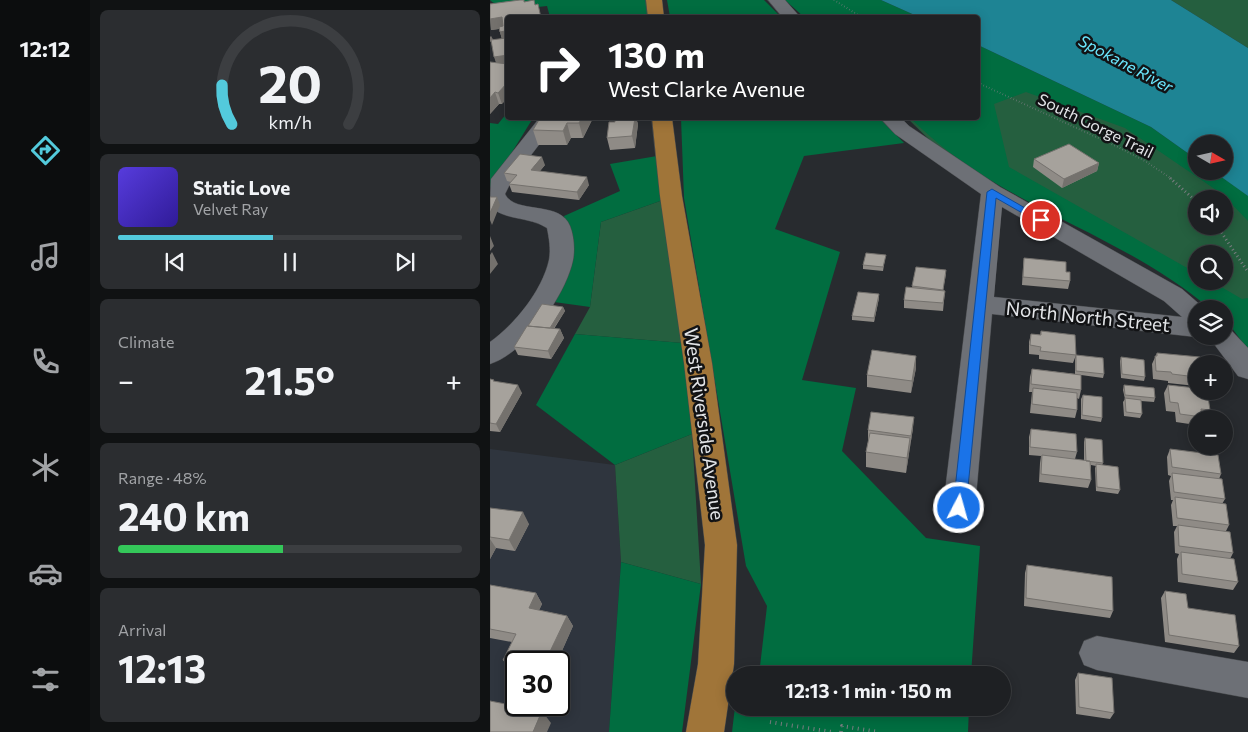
<!DOCTYPE html>
<meta charset="utf-8">
<style>
:root{--surface:#1e2023;--page:#2b2d30;--text:#f1f3f6;--muted:#a1a3a6;--line:#3c3e41;--accent:#53cadc}
body{margin:0;font-family:Commissioner,sans-serif;background:var(--page);color:var(--text);height:100vh;display:flex;flex-direction:column;font-size:19px;white-space:nowrap}
*{box-sizing:border-box;margin:0}
p{font-size:16px;color:var(--muted)}
.icon{flex:none;width:28px;height:28px;fill:none;stroke:currentColor;stroke-width:2;stroke-linecap:round;stroke-linejoin:round}
.map{position:relative;flex:1;overflow:hidden}
.side{display:flex;flex-direction:column;gap:10px;padding:10px;background:#101213;width:400px}
.side>*{flex:none}
.hud{position:absolute;left:15px;top:15px;width:475px;height:105px;border-radius:5px;box-shadow:0 2px 12px #0003,0 0 0 1px var(--line);background:#202124;color:#fff;overflow:hidden}
.needle{width:32px;rotate:99deg}
.tools{position:absolute;left:698px;top:135px;display:grid;gap:10px}
.tools a{display:grid;place-items:center;width:45px;height:45px;border-radius:50%;background:var(--surface);box-shadow:0 2px 12px #0003,0 0 0 1px var(--line);font-size:25px}
.speed{position:absolute;left:15px;top:651px;display:flex;gap:10px;font-size:25px;font-weight:700;text-align:center}
.speed>*{display:grid;place-content:center;width:65px;height:65px;border-radius:50%;background:var(--surface);box-shadow:0 2px 12px #0003,0 0 0 1px var(--line);line-height:1}
.speed .limit{border:2px solid #111;border-radius:8px;background:#fff;color:#111}
.pin{position:absolute;display:grid;place-items:center;width:42px;height:42px;color:#fff;margin:-21px;border:2px solid #fff;border-radius:50%;box-shadow:0 1px 5px #0007}
.me{position:absolute;width:55px;margin:-28px;rotate:6deg;stroke-linejoin:round;filter:drop-shadow(0 0 4px #0008)}
.turn{display:flex;align-items:center;gap:18px;height:105px;padding:0 20px;font-size:22px}
.turn .icon{width:65px;height:65px;stroke-width:2.5}
.turn b{display:block;font-size:35px;line-height:42px}
.big{font-size:38px;font-weight:700;line-height:1.1}
.side .widget{flex:1;display:flex;flex-direction:column;justify-content:center;gap:8px;min-width:0;padding:0 18px;border-radius:8px;background:var(--page)}
.side .dial{align-items:center;gap:0}
.dial svg{height:130px;overflow:visible;fill:none;stroke:var(--line);stroke-width:7;stroke-linecap:round;text-anchor:middle}
.dial text{fill:var(--text);stroke:none}
.song{display:flex;align-items:center;gap:15px}
.cover{width:60px;height:60px;border-radius:8px;background:linear-gradient(135deg,hsl(250 70% 55%),hsl(250 70% 35%))}
.played{height:5px;border-radius:2px;background:linear-gradient(90deg,var(--accent) 45%,var(--line) 45%)}
.keys{display:flex;justify-content:space-around;direction:ltr}
.heat{display:flex;justify-content:space-between;align-items:center;font-size:28px;direction:ltr}
.charge{height:8px;border-radius:4px;background:linear-gradient(90deg,#34c759 48%,var(--line) 0)}
.trip{position:absolute;left:236px;top:666px;width:285px;height:50px;border-radius:25px;background:var(--surface);box-shadow:0 2px 12px #0003,0 0 0 1px var(--line);font-weight:700;line-height:50px;text-align:center}
main{display:flex;flex:1;min-height:0}
.tabs{display:flex;flex-direction:column;width:90px;justify-content:space-around;align-items:center;background:#0c0d0e;color:var(--muted)}
.tabs .icon{width:35px;height:35px}
.tabs .current{color:var(--accent)}
.tabs b{font-size:22px;color:var(--text)}
.map>svg:first-child{display:block}
.built{fill:#2f353e;fill-rule:evenodd}
.green{fill:#255f3f;fill-rule:evenodd}
.forest{fill:#016d40}
.water{fill:#1e8494}
.lines{fill:none;stroke-linecap:round;stroke-linejoin:round}
.minor-casing{stroke:#484a4d;stroke-width:1}
.major-casing{stroke:#484a4d;stroke-width:1}
.path-far2{stroke:#7b7e82;stroke-width:2;stroke-dasharray:0.5 2.5;stroke-linecap:butt}
.path-far1{stroke:#7b7e82;stroke-width:3;stroke-dasharray:1 3;stroke-linecap:butt}
.path{stroke:#7b7e82;stroke-width:4;stroke-dasharray:1 4.5;stroke-linecap:butt}
.minor{fill:#6d7076;fill-rule:evenodd}
.major{fill:#a07539;fill-rule:evenodd}
.wall{fill:#8f8b86}
.shaded-wall{fill:#74716d}
.building{fill:#a6a29c;stroke:#74716d}
.route{fill:#1a73e8;stroke:#114b97}
.labels{text-anchor:middle;dominant-baseline:central;stroke-width:5;stroke-linejoin:round;paint-order:stroke}
.far-water-label{font-size:16px;font-style:italic;fill:#6be7fe;stroke:#121315}
.far-street-label{font-size:16px;fill:#e3e5e8;stroke:#121315}
.street-label{font-size:19px;fill:#e3e5e8;stroke:#121315}
</style>
<main>
<nav class="tabs">
<b>12:12</b>
<svg class="icon current" aria-label="directions" viewBox="0 0 24 24"><path d="M12 3l9 9-9 9-9-9zM9 14v-3h6M13 9l2 2-2 2"/></svg>
<svg class="icon" aria-label="music" viewBox="0 0 24 24"><path d="M9 18V5l10-2v13"/><circle cx="6" cy="18" r="3"/><circle cx="16" cy="16" r="3"/></svg>
<svg class="icon" aria-label="phone" viewBox="0 0 24 24"><path d="M5 4h4l2 5-3 2q2 4 5 5l2-3 5 2v4C11 20 4 13 5 4z"/></svg>
<svg class="icon" aria-label="climate" viewBox="0 0 24 24"><path d="M12 3v18M4 7l16 10M4 17L20 7"/></svg>
<svg class="icon" aria-label="car" viewBox="0 0 24 24"><path d="M5 17H2v-5l4-1 3-4h7l3 4 3 1v5h-3M9 17h6M6 11h13"/><circle cx="7" cy="17" r="2"/><circle cx="17" cy="17" r="2"/></svg>
<svg class="icon" aria-label="filters" viewBox="0 0 24 24"><path d="M4 7h16M4 17h16"/><circle cx="9" cy="7" r="2"/><circle cx="15" cy="17" r="2"/></svg>
</nav>
<section class="side">
<div class="widget dial"><svg viewBox="0 0 100 80">
<path d="M14 69A42 42 0 1 1 86 69"/>
<path d="M14 69A42 42 0 0 1 8 45" stroke="#53cadc"/>
<text x="50" y="56" font-size="32" font-weight="700">20</text>
<text x="50" y="72" font-size="11">km/h</text>
</svg></div>
<div class="widget">
<div class="song"><i class="cover"></i><div><b>Static Love</b><p>Velvet Ray</p></div></div>
<div class="played"></div>
<div class="keys"><svg class="icon" aria-label="previous" viewBox="0 0 24 24"><path d="M18 5L8 12l10 7zM5 5v14"/></svg><svg class="icon" aria-label="pause" viewBox="0 0 24 24"><path d="M8 5v14M16 5v14"/></svg><svg class="icon" aria-label="next" viewBox="0 0 24 24"><path d="M6 5l10 7-10 7zM19 5v14"/></svg></div>
</div>
<div class="widget"><p>Climate</p>
<div class="heat"><a>−</a><b class="big">21.5°</b><a>+</a></div>
</div>
<div class="widget"><p>Range · 48%</p><b class="big">240 km</b><div class="charge"></div></div>
<div class="widget"><p>Arrival</p><b class="big">12:13</b></div>
</section>
<div class="map">
<svg width="758" height="732" viewBox="0 0 758 732">
<rect width="100%" height="100%" fill="#282b2f"/>
<path class="built" d="M0,449L125,465L131,562L119,732H0ZM26,662H69V705H26Z"/>
<path class="green" d="M681,0H758V48Z
M488,45L706,159V171H723L758,196V340L734,309L671,271L446,146L417,118H488ZM706,199H734V226H706ZM706,254H734V281H706Z
M173,200L193,343L85,334L100,307L111,222Z
M202,434L211,584L131,562L125,465Z"/>
<path class="forest" d="M0,0H159L162,17H60L57,6C40,8 13,13 0,0Z
M177,0H274L291,17H180Z
M295,0H391L429,17H314Z
M488,45L661,127L706,159V171H723L758,196V221L732,194L635,128L536,92L504,104L519,167L706,273V281H721L752,299L758,298V350L742,328L734,321V309H720C655,253 573,224 500,180C471,163 444,141 420,118H488Z
M17,113L18,118H43L0,188V123L8,124Z
M191,118H390L414,143L314,156L285,229L350,252L312,380L366,388L352,451L436,538L490,546L481,675H269L277,606L256,566L194,198Z
M167,156L173,200L111,222L100,307L64,302L80,260L74,216L130,191L120,164Z
M85,334L193,343L202,434L125,465L46,405Z
M131,562L211,584L192,732H119Z
M245,707V708H479L478,732H242Z"/>
<path class="water" d="M391,0H681L758,48V196L723,171H734V144H706V159L661,127L488,45V18L429,17Z"/>
<g class="lines">
<g class="minor-casing">
<path id="minor" d="M278,0H295L311,18H293Z
M390,118H411L419,126L510,187L692,289L715,309H706V336H709L706,337L502,314L485,508L480,518L469,521L458,518L453,508L491,194L405,134ZM512,207L674,301L692,317L504,297Z
M54,119L61,121L64,125L22,180L15,194C25,215 70,200 80,226C84,236 85,250 83,260C76,295 35,353 0,364V342C25,324 52,291 59,260C61,249 59,238 57,228C39,216 14,221 0,206L1,179L47,121Z
M734,327L740,329L758,348V379L748,376L718,336H734Z
M607,636L758,662V698L607,670L594,665L589,653L594,641Z"/>
</g>
<g class="major-casing">
<path id="major" d="M156,0H172L174,18H158Z
M162,118H182L192,196L222,363L247,545L244,664L234,732H196L208,664L215,545L194,363L170,196Z"/>
</g>
<path class="path-far2" d="M344,0L373,18
M488,83L626,146L655,161L682,179"/>
<path class="path-far1" d="M680,178L706,201
M727,226L758,272"/>
<path class="path" d="M280,722L342,732
M351,732L352,726L388,732"/>
<use href="#minor" class="minor"/>
<use href="#major" class="major"/>
</g>
<path class="wall" d="M0,4L18,18L12,104H9L0,114L6,62L1,36L3,40L12,39L9,29L1,30Z
M50,118H103L93,138H81L77,145H48L43,130Z
M125,118H146L148,124L145,148L120,150L117,138L125,122Z
M544,159L609,163L607,171L572,188L543,167Z
M55,165L50,171L99,185L89,200L22,192L19,184L21,182L17,181L14,173Z
M534,258L576,272L580,281L578,289L532,285L533,267Z
M395,259L393,271L373,269V265Z
M426,267L456,274L453,290L455,291L453,311L414,308V300L422,288Z
M389,294V298L384,322L362,320V316Z
M73,307L75,311L64,329H70L74,338L61,359L28,355L24,347Z
M551,331L586,355L583,363L549,359V355L539,354V342L541,334L550,335Z
M667,353L706,364V386L678,383V381L663,379L662,364Z
M586,355L614,374L613,378L591,375V390L589,399L587,398V410L585,418L540,413L542,392H539L540,377L542,369L585,374V360Z
M426,356V368L421,393L377,387V375Z
M631,357L655,377L654,381L631,378L630,361Z
M0,379L32,393L10,432L0,431Z
M634,385L665,398L664,402L651,401L652,414L650,418L634,416L633,402L635,399L633,390Z
M678,385L709,396L720,410L716,418L712,417L711,419H706V425L686,422L685,412L676,411L674,393Z
M593,395L612,418L611,422L591,419V399Z
M423,428L416,473L376,467V452L378,442V430Z
M541,429L587,452L585,459L594,461V442L595,438L613,463L612,465L630,490L628,494L606,491L605,468L606,466L601,465V480L598,488L549,482L550,463L551,456L539,455V437Z
M680,449L731,474L729,479L735,499L732,504L739,525L736,531L743,553L740,559L748,582L743,590L688,582L687,559L689,554L685,553L684,532L687,526H683L681,505L683,500H681L679,481L681,476L678,475L677,457Z
M0,508L39,524L25,551L6,548L0,559Z
M537,565L623,611L620,618L534,606L535,573Z
M0,585L46,593L52,604L49,610L77,616L83,626L67,662H26V671L20,670L13,660L22,642L0,638Z
M675,591L749,646L744,653L675,642L671,598Z
M588,673L624,713L620,719L586,714L585,680Z"/>
<path class="shaded-wall" d="M12,17L15,28L1,30L0,19Z
M15,31L18,38L13,43L10,32Z
M1,36L3,40L0,42V37Z
M18,55V67L8,68L4,57Z
M18,82V98L12,104L8,93Z
M5,92L9,104L0,114V98Z
M92,118H103L93,138L89,123Z
M145,118H146L148,124L145,148L142,136Z
M77,123L81,138L77,145L73,131Z
M52,157L55,165L44,178L41,170Z
M609,163L607,171L572,188L574,179Z
M97,177L99,185L89,200L87,192Z
M7,197L10,205L2,225L0,220V213Z
M0,236L4,246L0,251Z
M2,252L8,264L0,274V255Z
M389,294V298L384,322V318Z
M73,307L75,311L60,334L59,330Z
M70,329L74,338L61,359L58,351Z
M426,356V368L421,393L422,381Z
M28,385L32,393L10,432L6,424Z
M424,417L423,428L420,447L421,436Z
M420,438L419,453L416,473L417,458Z
M33,512L39,524L25,551L19,540Z
M0,539L6,548L0,559Z
M46,593L52,604L45,619L39,608Z
M77,616L83,626L67,662H55Z
M52,711L61,723L57,732H43Z"/>
<path class="building" d="M30,0H34V2L44,0L45,5L48,4L51,18H18V55L4,57L1,40L16,38L15,31L10,32L9,27L13,26L12,17L0,19V4Z
M0,62L18,64V82L8,93L5,92L0,98Z
M50,118H92L89,123H77L73,131L43,130Z
M125,118H145L142,136L117,138L119,122H125Z
M579,144L609,163L574,179L544,159Z
M30,154L52,157L41,170L97,177L87,192L19,184L27,175L14,173Z
M0,197H7L0,213Z
M376,253L396,255L393,267L373,265Z
M534,258L576,262V272H580V281L533,277Z
M426,267L456,270L453,290L422,286Z
M416,287L455,291L453,303L414,300Z
M368,292L389,294L384,318L362,316Z
M52,304L73,307L60,328L38,326Z
M37,326L70,329L58,351L24,347Z
M551,331L585,335L586,355L550,351L551,347L540,345L541,334L551,335Z
M382,350L426,356L422,381L377,375Z
M667,353L710,357L711,363L717,364H706V377L682,374L681,372L666,371L665,356H667Z
M586,355L613,358L614,374L586,371Z
M631,357L654,360L655,377L632,374Z
M542,369L591,375V390L541,384Z
M0,379L4,380L3,381L28,385L6,424L0,423Z
M634,385L664,388L665,398L635,395Z
M678,385L706,388V391H709V396L718,397L720,410L711,409L712,417L690,414L688,403L680,402Z
M543,388L587,393V410L542,404Z
M593,395L612,397V418L592,415Z
M635,398L651,400L652,414L636,412Z
M381,412L424,417L421,436L378,430Z
M541,429L586,434L587,452L540,447Z
M380,433L420,438L417,458L376,452Z
M595,438L612,440L613,463L596,461Z
M680,449L728,455L731,474L682,467Z
M552,455L600,461L601,480L551,474Z
M606,464L628,467L630,490L607,487Z
M682,473L732,479L735,499L684,492Z
M685,497L736,504L739,525L687,518Z
M0,508L33,512L19,540L0,537Z
M688,525L740,532L743,553L689,546Z
M691,552L744,559L748,582L692,574Z
M537,565L622,577L623,611L536,598Z
M0,585L46,593L39,608L77,616L55,662L26,663L13,660L26,634L0,629Z
M675,591L696,594L698,608L745,615L749,646L679,635Z
M588,673L622,678L624,713L589,707Z
M0,701L52,711L43,732H0Z"/>
<path class="route" d="M502,189L556,220L551,223L548,222L506,198L476,508L474,512L469,513L465,512L463,508L497,192Z"/>
<g class="labels">
<g class="far-water-label">
<text transform="translate(636 63) rotate(28)">Spokane River</text>
</g>
<g class="far-street-label">
<text transform="translate(606 125) rotate(26)">South Gorge Trail</text>
</g>
<g class="street-label">
<text transform="translate(598 316) rotate(6)">North North Street</text>
<text transform="translate(215 424) rotate(82)">West Riverside Avenue</text>
</g>
</g>
</svg>
<div class="tools">
<a><svg class="needle" viewBox="-14 -14 28 28"><path d="M0-13l5 13h-10z" fill="#e53935"/><path d="M0 13l5-13h-10z" fill="#a1a3a6"/></svg></a>
<a><svg class="icon" aria-label="sound" viewBox="0 0 24 24"><path d="M4 9h4l5-4v14l-5-4H4zM17 9q2 3 0 6"/></svg></a>
<a><svg class="icon" aria-label="search" viewBox="0 0 24 24"><circle cx="10" cy="10" r="6"/><path d="M15 15l6 6"/></svg></a>
<a><svg class="icon" aria-label="layers" viewBox="0 0 24 24"><path d="M12 4l9 5-9 5-9-5zM3 14l9 5 9-5"/></svg></a>
<a>+</a>
<a>−</a>
</div>
<div class="speed"><div class="limit">30</div></div>
<div class="pin" style="left:551px;top:220px;background:#d93025"><svg class="icon" aria-label="arrive" viewBox="0 0 24 24"><path d="M6 21V4h12l-3 4 3 4H6"/></svg></div>
<svg class="me" style="left:469px;top:508px" viewBox="-20 -20 40 40"><circle r="17" fill="#1a73e8" stroke="#fff" stroke-width="3"/><path d="M0-11L8 9 0 5-8 9z" fill="#fff"/></svg>
<div class="trip">12:13 · 1 min · 150 m</div>
<div class="hud">
<div class="turn"><svg class="icon" aria-label="right" viewBox="0 0 24 24"><path d="M7 20v-9h11M14 6l5 5-5 5"/></svg><div><b>130 m</b>West Clarke Avenue</div></div>
</div>
</div>
</main>
